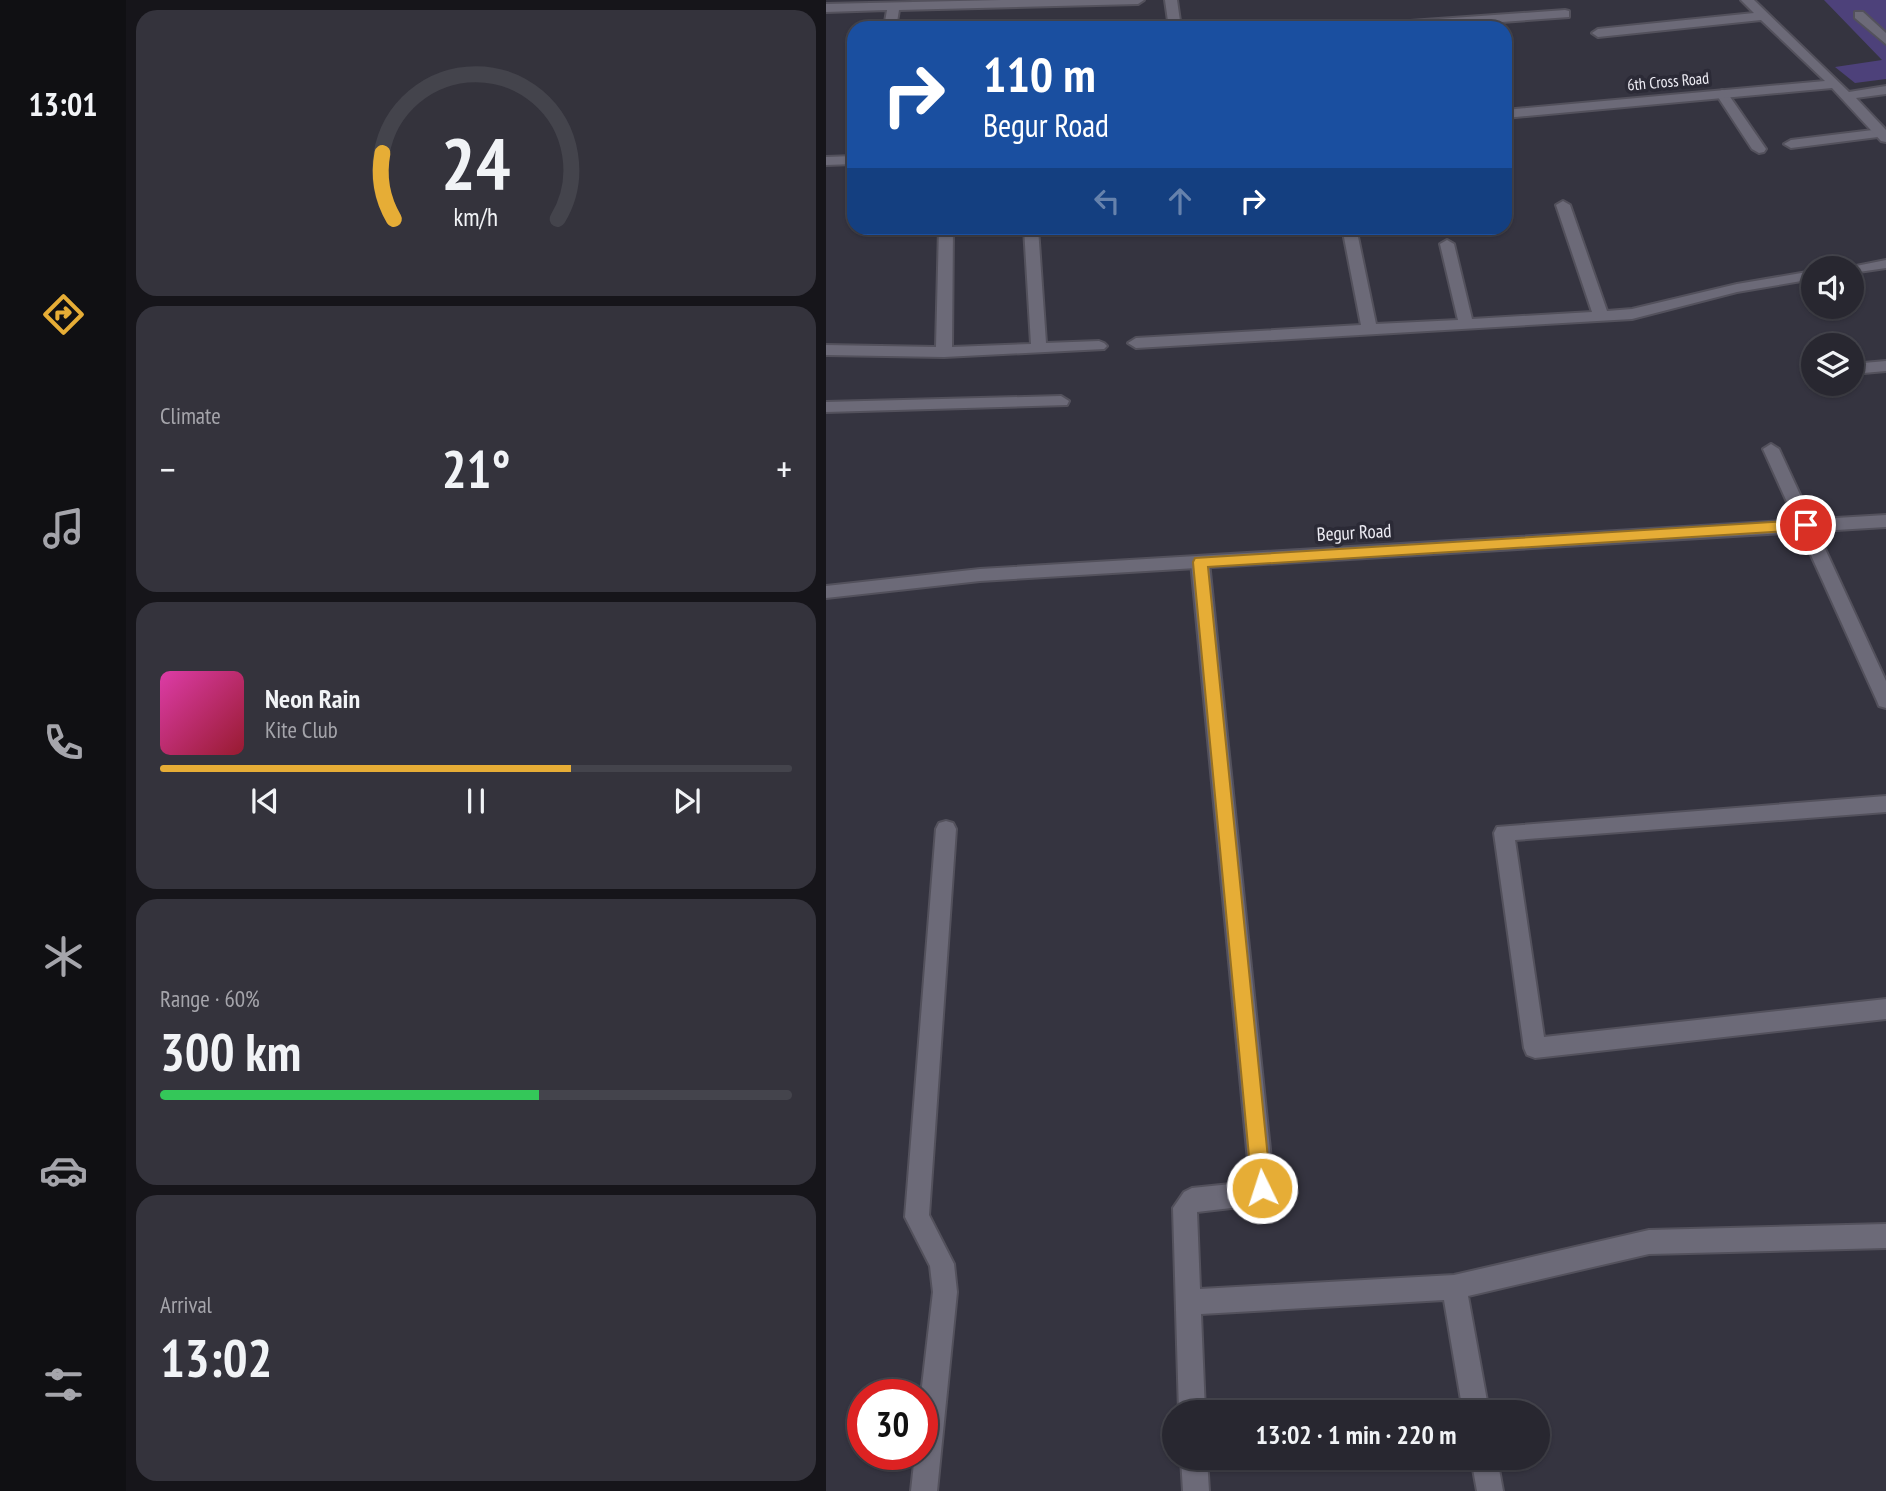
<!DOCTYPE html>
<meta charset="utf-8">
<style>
:root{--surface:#282730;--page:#34333c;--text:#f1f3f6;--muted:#a5a5ab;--line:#44444c;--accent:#e6ad36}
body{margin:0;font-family:"PT Sans Narrow",sans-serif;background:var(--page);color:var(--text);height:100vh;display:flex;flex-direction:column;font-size:26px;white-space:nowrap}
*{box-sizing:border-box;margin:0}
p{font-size:23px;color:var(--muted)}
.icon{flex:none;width:38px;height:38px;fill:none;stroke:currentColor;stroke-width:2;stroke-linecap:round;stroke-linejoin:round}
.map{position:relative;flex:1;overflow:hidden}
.details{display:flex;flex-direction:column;gap:10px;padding:10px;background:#16151a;width:700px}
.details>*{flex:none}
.banner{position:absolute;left:21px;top:21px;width:665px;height:214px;border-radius:21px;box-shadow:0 2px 5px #0004,0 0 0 2px var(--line);background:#1a4fa0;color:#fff;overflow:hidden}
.fabs{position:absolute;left:975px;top:256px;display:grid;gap:14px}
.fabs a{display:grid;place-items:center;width:63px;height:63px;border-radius:50%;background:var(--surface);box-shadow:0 2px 5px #0004,0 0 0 2px var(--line);font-size:35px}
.speed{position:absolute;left:21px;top:1379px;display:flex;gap:14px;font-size:35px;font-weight:700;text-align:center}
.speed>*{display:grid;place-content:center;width:91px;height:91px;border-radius:50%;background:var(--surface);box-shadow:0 2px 5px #0004,0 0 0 2px var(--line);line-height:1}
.speed .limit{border:10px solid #d22;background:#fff;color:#111}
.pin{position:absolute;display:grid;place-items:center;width:60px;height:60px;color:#fff;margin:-30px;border:4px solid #fff;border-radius:50%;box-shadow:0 2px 7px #0007}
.me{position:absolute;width:77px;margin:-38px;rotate:356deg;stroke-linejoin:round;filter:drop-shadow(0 0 5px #0008)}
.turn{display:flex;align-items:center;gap:24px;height:147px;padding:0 21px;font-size:32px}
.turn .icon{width:91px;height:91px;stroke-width:2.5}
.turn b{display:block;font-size:49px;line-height:60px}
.lanes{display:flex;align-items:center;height:66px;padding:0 21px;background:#0003;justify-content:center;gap:35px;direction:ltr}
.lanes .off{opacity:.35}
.big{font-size:52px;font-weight:600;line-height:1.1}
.details .card{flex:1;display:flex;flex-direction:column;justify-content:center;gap:10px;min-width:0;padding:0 24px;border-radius:21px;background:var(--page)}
.details .dial{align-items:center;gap:0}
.dial svg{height:182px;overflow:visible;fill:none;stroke:var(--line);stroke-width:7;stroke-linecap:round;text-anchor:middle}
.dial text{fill:var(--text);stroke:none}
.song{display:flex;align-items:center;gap:21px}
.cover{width:84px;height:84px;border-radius:10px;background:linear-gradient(135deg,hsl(320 70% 55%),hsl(350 70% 35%))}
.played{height:7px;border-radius:4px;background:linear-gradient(90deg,var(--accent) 65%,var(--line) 65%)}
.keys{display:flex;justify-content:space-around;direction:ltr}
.heat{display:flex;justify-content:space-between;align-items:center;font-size:38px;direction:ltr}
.charge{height:10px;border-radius:5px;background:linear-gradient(90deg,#34c759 60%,var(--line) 0)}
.trip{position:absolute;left:336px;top:1400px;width:388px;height:70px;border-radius:35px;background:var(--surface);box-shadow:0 2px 5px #0004,0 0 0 2px var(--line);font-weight:600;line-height:70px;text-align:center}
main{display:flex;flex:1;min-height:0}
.tab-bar{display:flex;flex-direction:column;width:126px;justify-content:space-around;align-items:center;background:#101013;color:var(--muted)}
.tab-bar .icon{width:49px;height:49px}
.tab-bar .selected{color:var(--accent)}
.tab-bar b{font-size:32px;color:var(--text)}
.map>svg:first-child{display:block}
.green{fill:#4d417a}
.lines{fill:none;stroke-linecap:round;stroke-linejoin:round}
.service-casing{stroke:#53515c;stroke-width:4}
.minor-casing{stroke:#53515c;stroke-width:4}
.secondary-casing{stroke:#53515c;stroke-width:4}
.service{fill:#6c6a78;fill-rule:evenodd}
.minor{fill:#6c6a78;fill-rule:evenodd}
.secondary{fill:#6c6a78;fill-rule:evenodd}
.route{fill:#e6ad36;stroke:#967023;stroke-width:2}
.labels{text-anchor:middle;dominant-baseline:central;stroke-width:7;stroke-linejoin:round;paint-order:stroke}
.far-street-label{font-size:16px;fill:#edecf4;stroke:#2b2a36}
.street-label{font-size:19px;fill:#edecf4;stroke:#2b2a36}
</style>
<main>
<nav class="tab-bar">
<b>13:01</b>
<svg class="icon selected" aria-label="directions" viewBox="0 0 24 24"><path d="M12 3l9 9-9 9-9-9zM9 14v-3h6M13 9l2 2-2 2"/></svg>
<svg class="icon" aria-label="music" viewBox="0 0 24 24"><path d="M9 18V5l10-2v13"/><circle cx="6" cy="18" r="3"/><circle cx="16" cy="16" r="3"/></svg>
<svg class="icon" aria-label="phone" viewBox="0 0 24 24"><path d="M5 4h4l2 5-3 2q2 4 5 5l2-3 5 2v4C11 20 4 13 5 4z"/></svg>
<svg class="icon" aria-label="climate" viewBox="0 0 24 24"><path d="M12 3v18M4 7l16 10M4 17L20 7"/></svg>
<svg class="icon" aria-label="car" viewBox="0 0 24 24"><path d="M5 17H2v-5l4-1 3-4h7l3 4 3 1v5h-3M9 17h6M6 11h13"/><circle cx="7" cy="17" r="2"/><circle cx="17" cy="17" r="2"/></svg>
<svg class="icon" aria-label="filters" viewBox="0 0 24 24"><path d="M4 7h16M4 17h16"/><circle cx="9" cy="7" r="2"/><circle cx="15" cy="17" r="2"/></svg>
</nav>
<section class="details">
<div class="card dial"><svg viewBox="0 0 100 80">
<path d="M14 69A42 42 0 1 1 86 69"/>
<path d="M14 69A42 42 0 0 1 9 40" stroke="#e6ad36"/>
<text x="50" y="56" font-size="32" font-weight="700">24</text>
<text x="50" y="72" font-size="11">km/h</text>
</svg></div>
<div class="card"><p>Climate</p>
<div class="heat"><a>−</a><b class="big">21°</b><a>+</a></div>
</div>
<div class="card">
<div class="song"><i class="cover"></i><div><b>Neon Rain</b><p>Kite Club</p></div></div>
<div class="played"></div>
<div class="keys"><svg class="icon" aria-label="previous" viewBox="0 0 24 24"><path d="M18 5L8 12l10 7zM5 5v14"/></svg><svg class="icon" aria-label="pause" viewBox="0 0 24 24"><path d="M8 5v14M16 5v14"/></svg><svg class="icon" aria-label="next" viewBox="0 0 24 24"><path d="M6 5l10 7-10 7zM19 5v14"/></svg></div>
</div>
<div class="card"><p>Range · 60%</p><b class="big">300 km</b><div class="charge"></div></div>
<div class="card"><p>Arrival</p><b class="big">13:02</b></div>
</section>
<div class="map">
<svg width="1060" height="1491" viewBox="0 0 1060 1491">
<rect width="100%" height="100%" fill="#353440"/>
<path class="green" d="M998,0H1060V79L1029,83L1009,67L1056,60Z"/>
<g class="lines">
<g class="service-casing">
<path id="service" d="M896,90L900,91L940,149L938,152L933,153L926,149L890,94Z
M1055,129L1060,131V136L965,148L958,144L965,140Z"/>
</g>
<g class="minor-casing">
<path id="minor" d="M175,0H318L312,4L73,10L70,28H58L61,10L0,12V4Z
M339,0H351L355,28H343Z
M915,0H928L1023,92L1060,86V94L1030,98L1060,130V142L1055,141L1006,88L679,118V110L999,81L935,20L772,37L766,33L772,29L928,13Z
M739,10L743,11V17L592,28H536L542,24Z
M1029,12H1037L1060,33V44L1029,18Z
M28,156V164L0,165V157Z
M737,201L744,205L781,311L806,309L911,284L987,271V279L911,292L806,319L310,348L302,343L310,338L535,325L517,232L524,228L531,232L550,324L632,320L614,244L621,240L628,244L646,319L766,312L730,205Z
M113,228H127L126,347L205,344L198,228H212L220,343L273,341L278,343L281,346L278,349L118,357L0,355V345L110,347Z
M1060,260V268L1026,273V268H1020Z
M1060,361V371L1026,374V364Z
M235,396L243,401L241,405L0,412V402Z
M945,444L953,449L1060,681V708L1053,706L1051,701L937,449Z
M374,556L383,562L448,1188L439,1201L431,1205L371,1212L374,1289L628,1275L823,1230L1060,1224V1248L823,1254L642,1296L663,1412H637L618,1300L375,1314L379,1412H353L347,1208L358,1192L366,1188L424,1182L365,562Z
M1060,796V812L689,840L718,1037L1060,999V1019L709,1058L701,1055L698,1048L668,833L671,827Z
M120,821L127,823L130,829L103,1215L128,1264L131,1292L111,1491H85L89,1454H96L95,1395L107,1292L104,1266L79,1217L110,829L113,823Z
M355,1458H381L383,1491H357Z
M645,1458H671L677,1491H651Z"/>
</g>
<g class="secondary-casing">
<path id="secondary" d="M1060,515V527L154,581L0,598V586L154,569Z"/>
</g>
<use href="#service" class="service"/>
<use href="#minor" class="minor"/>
<use href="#secondary" class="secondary"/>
</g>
<path class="route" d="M980,520L987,525L980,530L382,567L445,1188L443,1194L436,1197L429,1194L426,1188L367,562L369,558Z"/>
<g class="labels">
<g class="far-street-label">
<text transform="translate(842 81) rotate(-5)">6th Cross Road</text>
</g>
<g class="street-label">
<text transform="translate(528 532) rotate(-3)">Begur Road</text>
</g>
</g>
</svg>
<div class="fabs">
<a><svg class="icon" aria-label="sound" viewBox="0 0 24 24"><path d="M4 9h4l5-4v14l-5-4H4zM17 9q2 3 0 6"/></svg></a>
<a><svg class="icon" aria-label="layers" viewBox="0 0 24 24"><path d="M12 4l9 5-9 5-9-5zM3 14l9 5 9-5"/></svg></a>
</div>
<div class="speed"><div class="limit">30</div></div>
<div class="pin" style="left:980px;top:525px;background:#d93025"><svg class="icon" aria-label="arrive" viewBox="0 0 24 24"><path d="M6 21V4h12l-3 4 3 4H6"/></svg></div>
<svg class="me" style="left:436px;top:1188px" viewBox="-20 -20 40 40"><circle r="17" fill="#e6ad36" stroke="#fff" stroke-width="3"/><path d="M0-11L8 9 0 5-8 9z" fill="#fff"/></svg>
<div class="trip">13:02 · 1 min · 220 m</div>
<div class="banner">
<div class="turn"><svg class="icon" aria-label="right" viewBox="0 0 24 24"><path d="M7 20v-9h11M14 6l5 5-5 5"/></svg><div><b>110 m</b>Begur Road</div></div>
<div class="lanes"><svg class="icon off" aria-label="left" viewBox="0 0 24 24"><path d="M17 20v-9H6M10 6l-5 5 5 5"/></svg><svg class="icon off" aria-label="ahead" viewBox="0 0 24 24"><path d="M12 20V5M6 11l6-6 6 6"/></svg><svg class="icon" aria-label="right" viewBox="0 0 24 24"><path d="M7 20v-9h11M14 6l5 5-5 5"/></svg></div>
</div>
</div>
</main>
